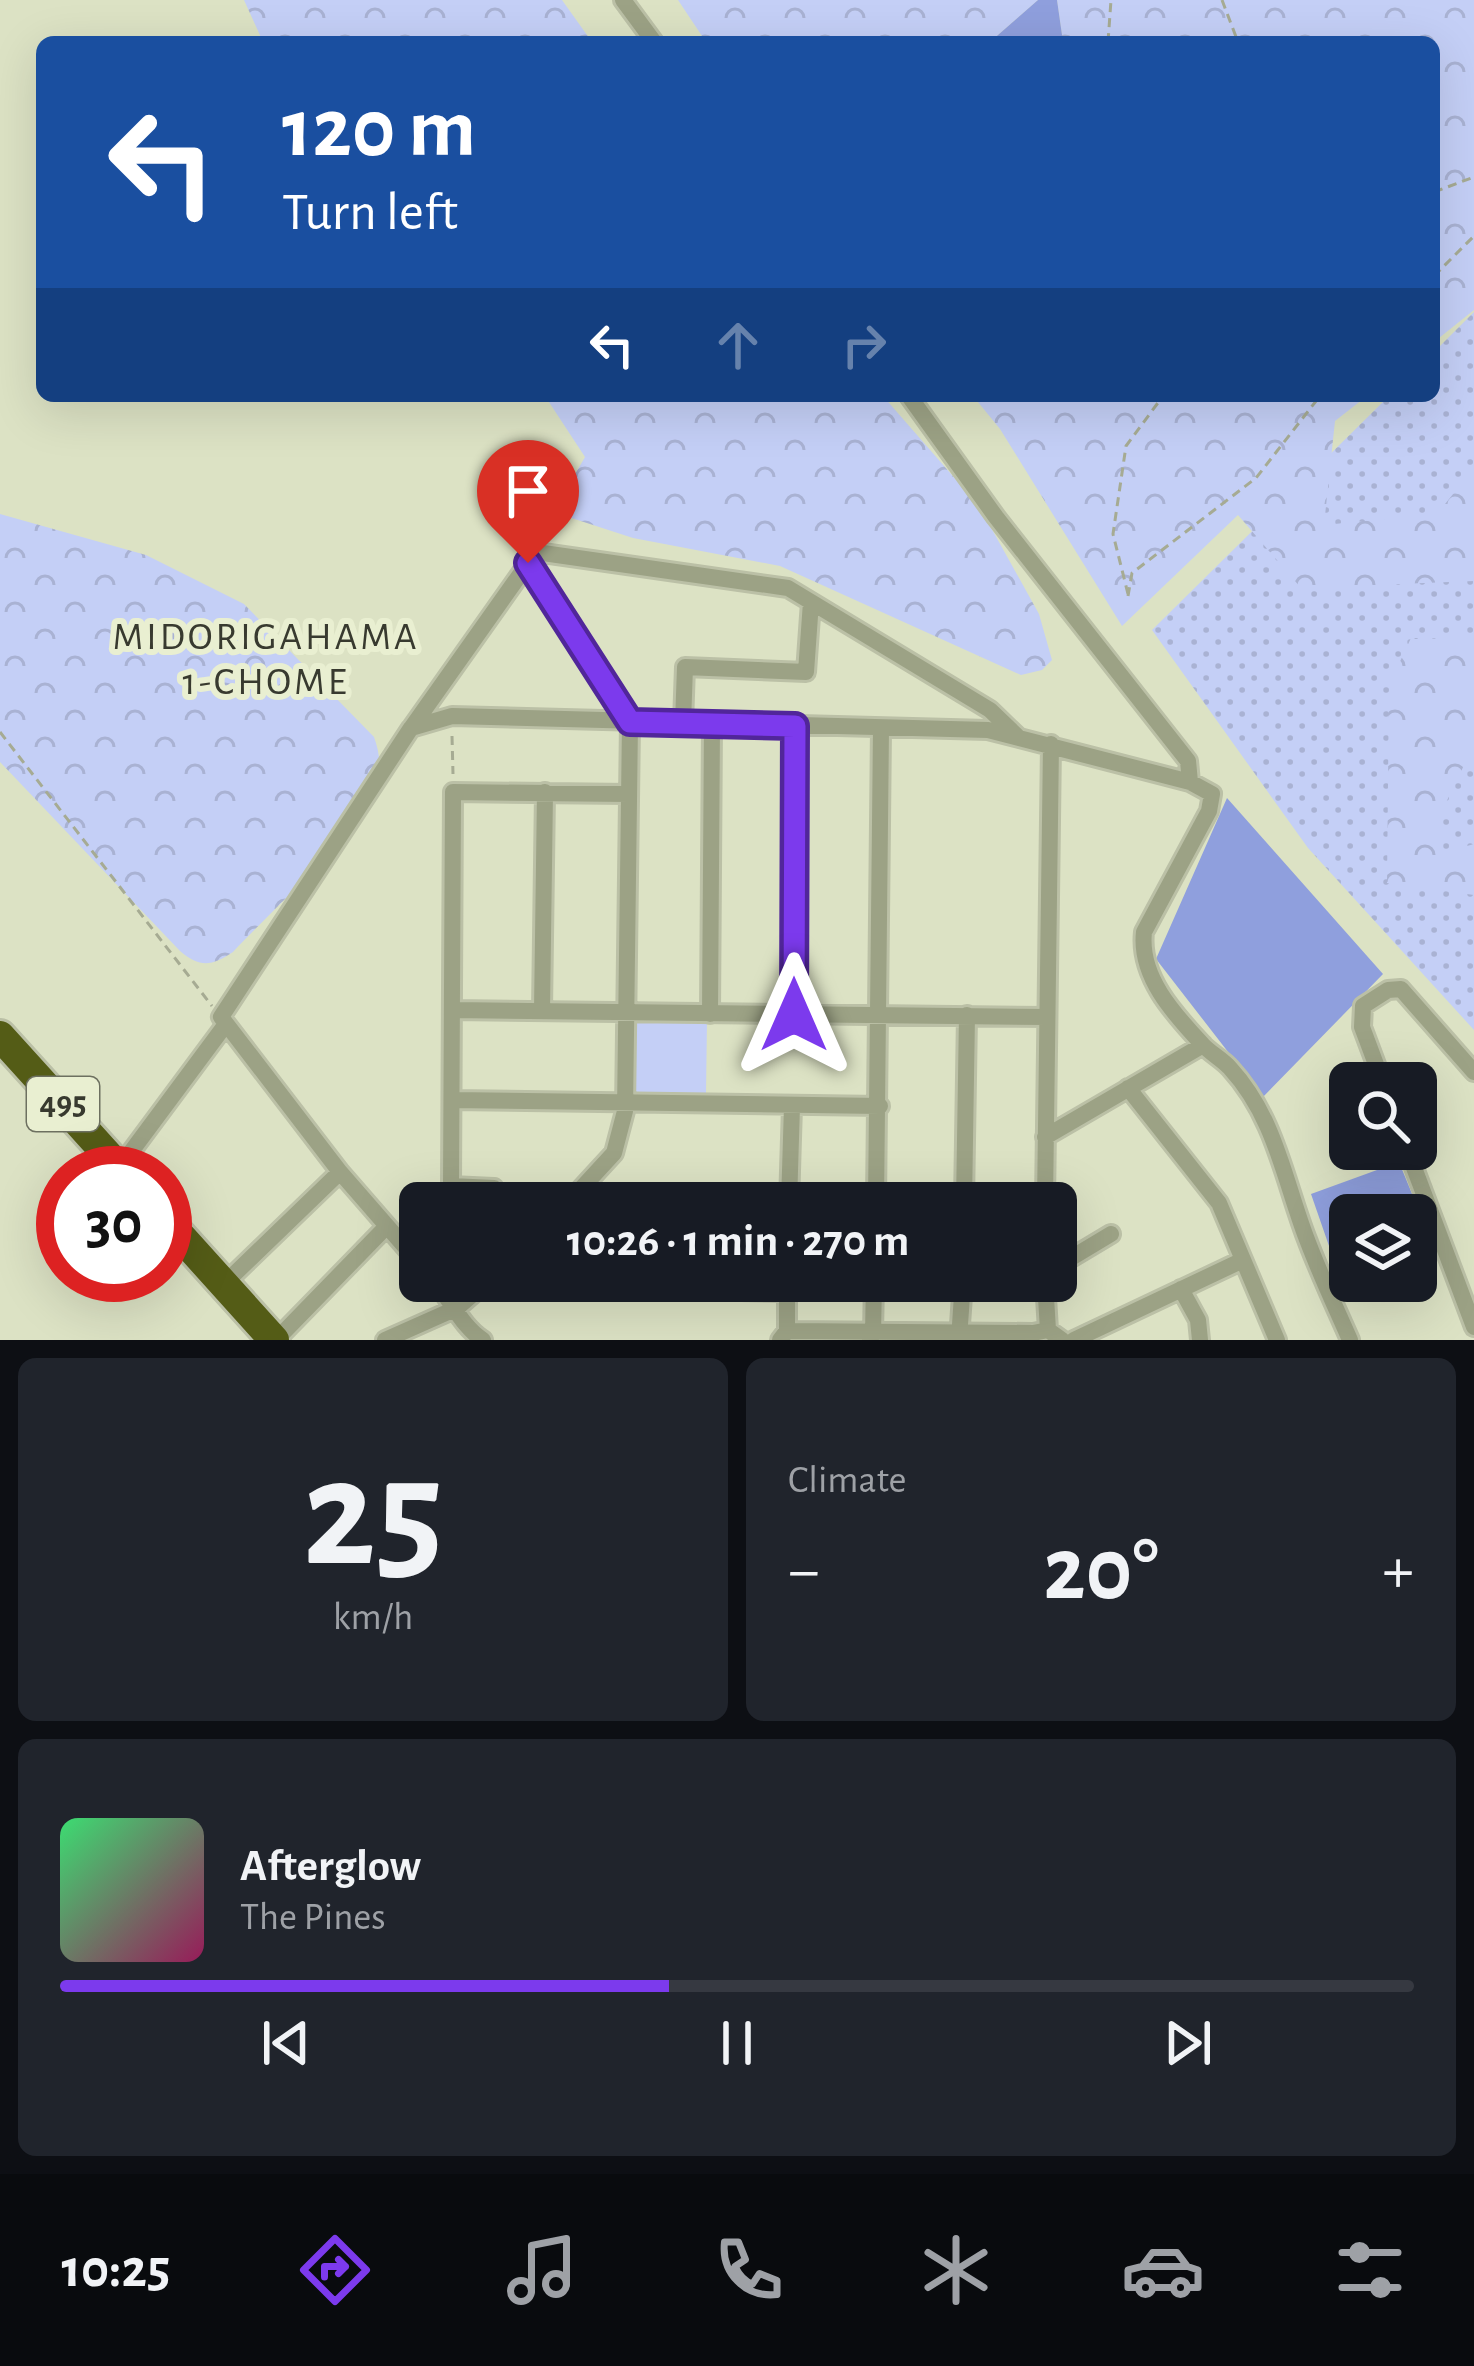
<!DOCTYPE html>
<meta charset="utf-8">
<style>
:root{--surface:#171b24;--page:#20242c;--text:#f1f3f6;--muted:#9ea1a6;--line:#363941;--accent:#7c3aed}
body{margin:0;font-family:"Alegreya Sans",sans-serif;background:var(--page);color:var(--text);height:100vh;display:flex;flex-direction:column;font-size:45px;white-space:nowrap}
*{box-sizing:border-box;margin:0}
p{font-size:39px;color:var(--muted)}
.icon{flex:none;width:66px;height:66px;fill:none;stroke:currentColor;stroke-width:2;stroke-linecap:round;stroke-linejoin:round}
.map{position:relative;height:1340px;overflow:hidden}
.sheet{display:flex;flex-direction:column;gap:18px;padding:18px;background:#0d0f14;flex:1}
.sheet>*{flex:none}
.top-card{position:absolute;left:36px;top:36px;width:1404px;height:366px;border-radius:18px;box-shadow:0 12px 48px #0002;background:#1a4fa0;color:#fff;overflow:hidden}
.tools{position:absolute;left:1329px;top:1062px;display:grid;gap:24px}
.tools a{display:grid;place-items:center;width:108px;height:108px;border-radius:18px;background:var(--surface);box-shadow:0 12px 48px #0002;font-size:60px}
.speed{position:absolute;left:36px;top:1146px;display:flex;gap:24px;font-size:60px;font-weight:700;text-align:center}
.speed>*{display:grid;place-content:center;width:156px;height:156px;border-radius:50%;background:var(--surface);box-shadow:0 12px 48px #0002;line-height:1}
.speed .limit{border:18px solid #d22;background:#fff;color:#111}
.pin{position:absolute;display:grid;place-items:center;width:102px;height:102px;color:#fff;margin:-123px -51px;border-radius:50% 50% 50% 0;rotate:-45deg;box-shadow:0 0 12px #0007}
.pin .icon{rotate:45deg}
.me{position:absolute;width:132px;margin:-66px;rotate:0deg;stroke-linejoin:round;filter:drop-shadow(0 0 9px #0008)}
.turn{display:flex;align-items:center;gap:42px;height:252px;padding:0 48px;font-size:54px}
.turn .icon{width:156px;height:156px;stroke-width:2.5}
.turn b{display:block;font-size:84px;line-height:102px}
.lanes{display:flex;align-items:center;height:114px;padding:0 48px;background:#0003;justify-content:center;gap:60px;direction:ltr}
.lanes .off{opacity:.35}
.big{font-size:90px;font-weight:700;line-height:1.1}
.sheet .card{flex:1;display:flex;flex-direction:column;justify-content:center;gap:18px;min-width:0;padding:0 42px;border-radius:18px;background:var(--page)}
.sheet .dial{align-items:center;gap:0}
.dial b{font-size:156px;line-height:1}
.song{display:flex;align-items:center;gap:36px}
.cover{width:144px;height:144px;border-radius:18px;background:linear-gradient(135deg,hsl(140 70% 55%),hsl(330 70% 35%))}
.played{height:12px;border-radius:6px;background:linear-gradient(90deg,var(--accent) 45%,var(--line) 45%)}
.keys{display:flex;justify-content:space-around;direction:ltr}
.heat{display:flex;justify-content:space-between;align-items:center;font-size:66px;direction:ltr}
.sheet .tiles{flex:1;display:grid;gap:18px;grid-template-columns:1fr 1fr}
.card:last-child{grid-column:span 2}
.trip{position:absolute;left:399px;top:1182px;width:678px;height:120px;border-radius:18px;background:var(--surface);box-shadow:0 12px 48px #0002;font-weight:700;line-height:120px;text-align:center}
.tab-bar{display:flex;height:192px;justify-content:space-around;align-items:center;background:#090b0e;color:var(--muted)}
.tab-bar .icon{width:84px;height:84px}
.tab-bar .on{color:var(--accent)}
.tab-bar b{font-size:54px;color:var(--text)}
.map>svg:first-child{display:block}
.grass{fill:url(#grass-dots)}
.forest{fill:url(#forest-crowns)}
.green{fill:#c4cff6}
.water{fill:#8f9fdd}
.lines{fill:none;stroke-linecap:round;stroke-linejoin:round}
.street-casing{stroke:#bbc0a6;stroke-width:22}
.highway-casing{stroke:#bbc0a6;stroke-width:36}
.path{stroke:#a6ab93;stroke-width:3;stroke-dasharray:9 6;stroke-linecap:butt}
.street{stroke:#9ca285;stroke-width:16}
.highway{stroke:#545c16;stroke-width:30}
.route-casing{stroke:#51269a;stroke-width:30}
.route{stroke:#7c3aed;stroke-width:21}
.labels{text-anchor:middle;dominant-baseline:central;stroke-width:12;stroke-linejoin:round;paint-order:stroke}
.shield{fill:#e9efd1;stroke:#6d7060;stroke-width:3}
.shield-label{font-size:33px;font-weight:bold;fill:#383a2f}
.neighbourhood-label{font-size:39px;letter-spacing:3px;fill:#383a2f;stroke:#e9efd1}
</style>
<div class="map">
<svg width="1474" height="1340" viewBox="0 0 1474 1340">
<defs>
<pattern id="grass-dots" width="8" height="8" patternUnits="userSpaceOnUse" patternTransform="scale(3)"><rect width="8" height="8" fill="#c4cff6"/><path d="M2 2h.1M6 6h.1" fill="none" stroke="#a9b2d3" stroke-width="1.8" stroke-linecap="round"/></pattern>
<pattern id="forest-crowns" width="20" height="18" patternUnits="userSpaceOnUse" patternTransform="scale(3)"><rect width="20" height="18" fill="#c4cff6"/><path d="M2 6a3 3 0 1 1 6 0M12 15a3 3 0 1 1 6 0" fill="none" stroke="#a9b2d3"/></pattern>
</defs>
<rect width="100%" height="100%" fill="#dce2c4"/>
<path class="grass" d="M1474,312V1030L1308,848L1152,630L1389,396H1434V352Z"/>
<path class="forest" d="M244,0H562L592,42H263Z
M678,0H1038L990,42H706Z
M1057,0H1474V310L1434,342V42H1063Z
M545,396H883L979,506L1039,614L1052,660L1042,670L1021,675L780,566L633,538L553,512L585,457Z
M973,396H1367L1335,421L1324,525L1437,514L1474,468V581L1301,588L1238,515L1122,626L1000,429Z
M0,514L146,555L244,604L374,737C379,750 382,769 377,782C355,837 275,907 233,952C212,966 200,968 180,951L0,762Z
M1411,638L1474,639V755L1467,759L1441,813L1442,853L1474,844V895L1387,883L1389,685Z"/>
<path class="green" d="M634,1019L707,1020L706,1093L633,1092Z"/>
<path class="water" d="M1038,0H1057L1063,42H990Z
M1227,798L1383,974L1263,1097L1156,959Z
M1399,1162L1435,1250L1416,1254V1215H1350V1267L1337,1269L1311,1194Z"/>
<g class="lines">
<g class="street-casing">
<path id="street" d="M623,0L654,42
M909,396L996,517L1188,761L1190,782
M528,563L630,722L625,1111L614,1153L568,1203
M683,723L685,667L806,672L811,602
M412,727L536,552L788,588L990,710L1017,736
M453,1010L1047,1017
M542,1010L545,792
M710,1014L712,724
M793,1015L795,726
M1383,1083L1362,1027L1363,1006L1388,990L1401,989L1474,1072
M1128,1088L1219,1203L1277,1340
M452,1100L880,1106
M1045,1137L1203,1045
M1407,1149L1474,1327
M119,1168L226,1024
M581,1191L603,1195L789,1198
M493,1203L494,1188L451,1186L453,792L629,794
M789,1203L792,1106
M876,1203L881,728
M964,1203L967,1015
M1045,1203L1051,744
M420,1264L340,1172L221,1017L411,728L452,716L988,730L1190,782L1212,794L1209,811L1144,932C1139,976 1173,1013 1202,1044C1210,1053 1222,1059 1230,1068C1275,1117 1284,1179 1306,1237C1319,1272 1335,1306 1350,1340
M1056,1267L1111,1234
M434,1281C451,1300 462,1327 483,1340
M499,1281L507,1286L787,1292
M1045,1281L1048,1330L1062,1340
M224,1284L340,1172
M1181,1289L1198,1320L1200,1340
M787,1331L1033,1333L1048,1330
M870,1339L873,1334L874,1281
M959,1339L963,1281
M276,1340L387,1226
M385,1340L457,1308L488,1281
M780,1340L787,1331V1284
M1074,1340L1243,1260"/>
</g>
<g class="highway-casing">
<path id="highway" d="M0,1036L124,1173
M165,1219L274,1340"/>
</g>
<path class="path" d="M1222,0L1238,42
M1108,42L1111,0
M1434,192L1474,177
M1434,276L1474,236
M1128,594L1113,534L1126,446L1163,396
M1128,596L1132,573L1256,478L1320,396
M0,732L212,1006
M452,736L453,774"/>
<use href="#street" class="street"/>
<use href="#highway" class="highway"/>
</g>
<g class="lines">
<g class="route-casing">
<path id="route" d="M528,563L630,722L795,726L794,1015"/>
</g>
<use href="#route" class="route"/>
</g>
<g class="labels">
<rect class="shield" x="27" y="1077" width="72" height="54" rx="9"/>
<g class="shield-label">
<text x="63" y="1104">495</text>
</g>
<g class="neighbourhood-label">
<text x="266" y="637">MIDORIGAHAMA<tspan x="266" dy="45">1-CHOME</tspan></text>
</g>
</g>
</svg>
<div class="tools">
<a><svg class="icon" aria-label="search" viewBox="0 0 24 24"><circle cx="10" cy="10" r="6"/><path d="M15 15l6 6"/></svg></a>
<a><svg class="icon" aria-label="layers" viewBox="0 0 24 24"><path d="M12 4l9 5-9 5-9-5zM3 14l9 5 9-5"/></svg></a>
</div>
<div class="speed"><div class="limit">30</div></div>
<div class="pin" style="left:528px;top:563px;background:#d93025"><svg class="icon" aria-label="arrive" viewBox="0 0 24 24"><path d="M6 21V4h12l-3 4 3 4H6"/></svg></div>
<svg class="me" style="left:794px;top:1015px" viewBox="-20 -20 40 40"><path d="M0-17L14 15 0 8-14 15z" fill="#7c3aed" stroke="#fff" stroke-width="4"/></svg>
<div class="trip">10:26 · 1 min · 270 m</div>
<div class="top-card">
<div class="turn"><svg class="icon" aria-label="left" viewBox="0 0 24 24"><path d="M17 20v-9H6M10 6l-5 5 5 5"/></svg><div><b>120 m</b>Turn left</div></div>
<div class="lanes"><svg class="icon" aria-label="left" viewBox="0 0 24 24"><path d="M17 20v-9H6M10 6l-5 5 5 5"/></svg><svg class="icon off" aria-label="ahead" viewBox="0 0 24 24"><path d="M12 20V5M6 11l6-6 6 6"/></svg><svg class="icon off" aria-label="right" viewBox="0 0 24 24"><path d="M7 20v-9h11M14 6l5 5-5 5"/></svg></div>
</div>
</div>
<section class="sheet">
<div class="tiles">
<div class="card dial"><b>25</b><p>km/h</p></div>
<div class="card"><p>Climate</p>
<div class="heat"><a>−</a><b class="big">20°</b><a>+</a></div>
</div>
<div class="card">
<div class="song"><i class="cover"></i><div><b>Afterglow</b><p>The Pines</p></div></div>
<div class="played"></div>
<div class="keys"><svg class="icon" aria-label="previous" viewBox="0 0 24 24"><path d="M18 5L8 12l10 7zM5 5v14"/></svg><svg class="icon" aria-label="pause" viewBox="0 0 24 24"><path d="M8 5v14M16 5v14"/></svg><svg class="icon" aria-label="next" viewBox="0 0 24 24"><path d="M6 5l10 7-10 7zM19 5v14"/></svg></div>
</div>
</div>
</section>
<nav class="tab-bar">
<b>10:25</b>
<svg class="icon on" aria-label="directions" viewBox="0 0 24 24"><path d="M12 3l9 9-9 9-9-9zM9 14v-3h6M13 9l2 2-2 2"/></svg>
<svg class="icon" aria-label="music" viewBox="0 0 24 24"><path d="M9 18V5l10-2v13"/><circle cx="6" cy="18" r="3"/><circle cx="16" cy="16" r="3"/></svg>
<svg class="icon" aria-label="phone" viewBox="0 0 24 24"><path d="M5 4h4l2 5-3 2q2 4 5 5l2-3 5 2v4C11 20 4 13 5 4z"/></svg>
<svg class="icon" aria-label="climate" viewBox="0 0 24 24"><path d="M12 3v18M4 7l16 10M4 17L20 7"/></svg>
<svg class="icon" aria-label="car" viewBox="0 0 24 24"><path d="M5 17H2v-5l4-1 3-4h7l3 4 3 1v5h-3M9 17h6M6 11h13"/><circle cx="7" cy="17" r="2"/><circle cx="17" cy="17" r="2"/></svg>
<svg class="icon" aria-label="filters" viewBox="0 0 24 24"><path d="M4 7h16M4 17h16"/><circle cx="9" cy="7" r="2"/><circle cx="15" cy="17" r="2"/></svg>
</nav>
